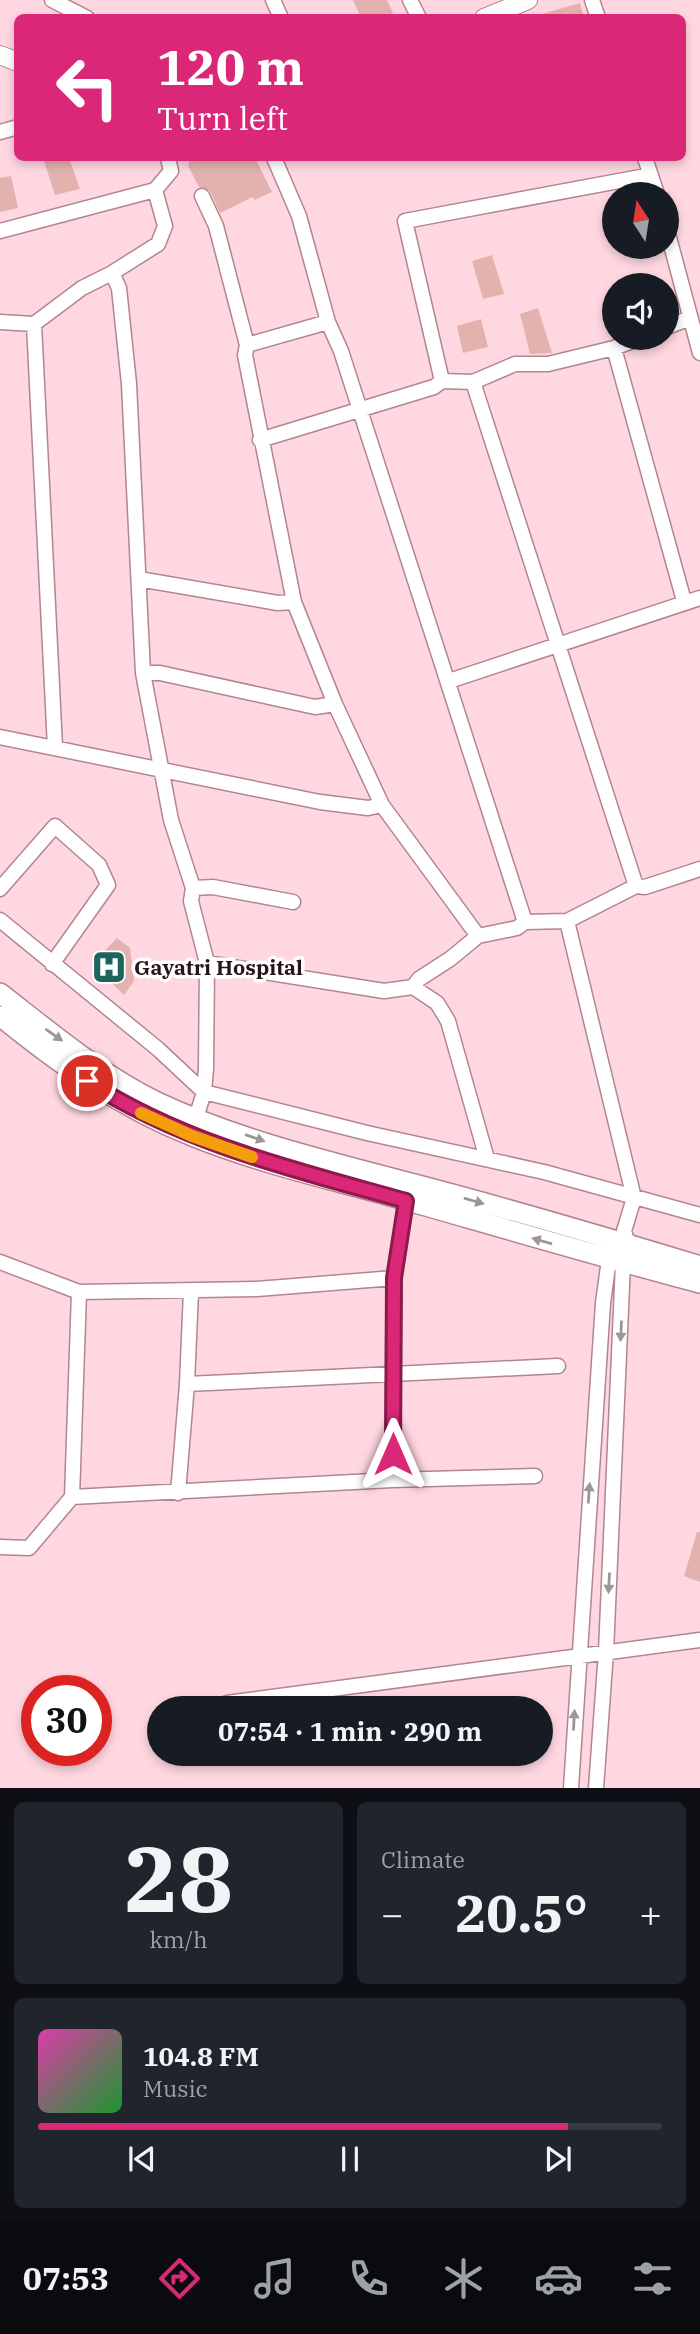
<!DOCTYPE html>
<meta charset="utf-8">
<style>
:root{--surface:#171b24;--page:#20242c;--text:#f1f3f6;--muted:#9ea1a6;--line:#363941;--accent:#db2777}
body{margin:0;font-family:"IBM Plex Serif",serif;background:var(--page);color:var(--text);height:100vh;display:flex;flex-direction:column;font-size:26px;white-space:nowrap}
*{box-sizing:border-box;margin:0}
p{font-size:23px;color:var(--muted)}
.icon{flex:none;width:38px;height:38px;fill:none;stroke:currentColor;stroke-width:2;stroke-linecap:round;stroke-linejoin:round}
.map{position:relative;height:1788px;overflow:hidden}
.sheet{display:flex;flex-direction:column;gap:14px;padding:14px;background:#0d0f14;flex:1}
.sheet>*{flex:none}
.hud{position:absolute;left:14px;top:14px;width:672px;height:147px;border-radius:10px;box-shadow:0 4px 10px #0003;background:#db2777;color:#fff;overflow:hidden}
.needle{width:46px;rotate:348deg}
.buttons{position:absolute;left:602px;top:182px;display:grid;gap:14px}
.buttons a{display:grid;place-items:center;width:77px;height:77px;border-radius:50%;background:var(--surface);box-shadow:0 4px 10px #0003;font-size:35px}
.speed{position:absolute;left:21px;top:1675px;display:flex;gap:14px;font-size:35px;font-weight:700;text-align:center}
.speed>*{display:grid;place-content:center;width:91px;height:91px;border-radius:50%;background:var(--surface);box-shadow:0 4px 10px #0003;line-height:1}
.speed .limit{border:10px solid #d22;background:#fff;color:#111}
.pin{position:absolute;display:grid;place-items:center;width:60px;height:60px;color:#fff;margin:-30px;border:4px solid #fff;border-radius:50%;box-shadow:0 2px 7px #0007}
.me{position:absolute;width:77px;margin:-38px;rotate:0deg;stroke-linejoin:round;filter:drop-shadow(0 0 5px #0008)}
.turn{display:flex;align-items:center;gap:24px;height:147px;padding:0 28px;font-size:32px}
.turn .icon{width:91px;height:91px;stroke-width:2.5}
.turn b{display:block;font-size:49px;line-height:60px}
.big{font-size:52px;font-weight:700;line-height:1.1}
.sheet .card{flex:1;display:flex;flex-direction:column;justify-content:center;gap:10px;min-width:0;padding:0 24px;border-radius:10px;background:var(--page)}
.sheet .dial{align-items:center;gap:0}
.dial b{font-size:91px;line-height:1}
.song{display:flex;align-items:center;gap:21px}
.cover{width:84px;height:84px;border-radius:10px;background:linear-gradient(135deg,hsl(320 70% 55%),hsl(130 70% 35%))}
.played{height:7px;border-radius:4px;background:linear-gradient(90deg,var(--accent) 85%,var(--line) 85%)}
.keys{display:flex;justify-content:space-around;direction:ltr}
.heat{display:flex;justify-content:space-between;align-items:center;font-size:38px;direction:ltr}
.sheet .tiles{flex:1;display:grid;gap:14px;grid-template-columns:1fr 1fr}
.card:last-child{grid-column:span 2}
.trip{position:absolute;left:147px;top:1696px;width:406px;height:70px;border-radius:35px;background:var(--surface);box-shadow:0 4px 10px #0003;font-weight:700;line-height:70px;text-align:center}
.tabs{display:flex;height:112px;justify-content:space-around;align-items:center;background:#090b0e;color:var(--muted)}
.tabs .icon{width:49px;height:49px}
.tabs .current{color:var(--accent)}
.tabs b{font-size:32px;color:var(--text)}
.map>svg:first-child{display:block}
.building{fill:#e3b2af}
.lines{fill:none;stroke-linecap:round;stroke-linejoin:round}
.minor-casing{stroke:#b28590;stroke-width:17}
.major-casing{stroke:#b28590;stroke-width:20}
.highway-casing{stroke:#b28590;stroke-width:22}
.minor{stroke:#fff;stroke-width:14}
.major{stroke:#fff;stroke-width:18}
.highway{stroke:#fff;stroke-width:19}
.oneway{fill:#9d9698}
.route-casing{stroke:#8e194d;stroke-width:18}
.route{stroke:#db2777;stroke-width:12}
.slow{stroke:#f59e0b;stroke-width:12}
.labels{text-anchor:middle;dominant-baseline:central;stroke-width:7;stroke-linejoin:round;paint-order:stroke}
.poi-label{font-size:21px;font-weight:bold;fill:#26151a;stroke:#fff;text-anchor:start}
</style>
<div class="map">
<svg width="700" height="1788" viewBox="0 0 700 1788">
<rect width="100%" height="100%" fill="#ffd7e1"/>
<path class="building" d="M353,0H387L393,13L383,18H361Z
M580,3L584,18H542V14Z
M43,158H69L80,189L55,195Z
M190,158H255L272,192L254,200L253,197L220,213L210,191L199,187L188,166Z
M11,176L18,208L0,212V178Z
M492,255L504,294L483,299L472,261Z
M538,308L552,353L530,354L520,314Z
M481,319L488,347L463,353L457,326Z
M117,938L130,948L134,981L124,995L92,964Z
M697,1532H700V1582L684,1576Z"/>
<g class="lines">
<g class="minor-casing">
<path id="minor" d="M52,0L87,18
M273,0L281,18
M410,0L419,18
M592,0L598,18
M0,132L18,127
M274,158L299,216L328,322L341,351L525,922
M645,158L657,194
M202,196L216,226L247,345L245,355L294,602L335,704L382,805L478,936
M667,230L700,353
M0,231L155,190
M112,273L119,288L129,384L143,673L171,820L193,888L191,901L207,963L206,1069L204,1092L196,1118
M0,322L34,324L82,288L112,273L158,244L165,226L155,190L171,171L168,158
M34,324L55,747
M667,327L690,318
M247,345L328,322
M614,348L684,601
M442,381L405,221L651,175
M473,382L636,886
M260,440L434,387L442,381L473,382L515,364H548L614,348L640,338
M139,579L278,603L294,602
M143,673H160L315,707L335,704
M449,681L700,598
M0,737L320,802L368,808L382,805
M193,888L213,887L293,902
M0,889L55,826L99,865L108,885L52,964
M0,920L158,1049L204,1092L367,1133L544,1172L700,1215
M567,921L634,1198L624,1231L628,1244L623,1263L606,1652L596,1788
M207,963L384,991L413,987L437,1003L448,1021L487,1159
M413,987L419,979L450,959L478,936L517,928L525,922L567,921L636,886L645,887L700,869
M0,1262L79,1292L257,1289L394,1278L406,1201
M187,1384L558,1366
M392,1480L535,1476
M178,1493L187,1384L191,1291
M72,1497L392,1480L394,1278
M0,1547L29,1548L72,1497L79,1292
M227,1703L700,1640
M571,1788L603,1303L610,1252"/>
</g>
<g class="major-casing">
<path id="major" d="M484,18L528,0
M0,55L18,62"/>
</g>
<g class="highway-casing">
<path id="highway" d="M0,993C49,1031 101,1075 157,1102C238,1140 328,1161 414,1184C510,1209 605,1237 700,1266
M0,1016C59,1064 121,1108 192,1136C261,1164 334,1180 405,1200C503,1228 601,1257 700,1283"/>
</g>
<use href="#minor" class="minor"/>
<use href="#major" class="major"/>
<use href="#highway" class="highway"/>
</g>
<defs><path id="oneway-solid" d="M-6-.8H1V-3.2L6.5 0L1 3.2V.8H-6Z" transform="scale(1.75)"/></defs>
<g class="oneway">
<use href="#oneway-solid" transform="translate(54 1035) rotate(35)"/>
<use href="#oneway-solid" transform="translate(255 1138) rotate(19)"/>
<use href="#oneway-solid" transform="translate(474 1201) rotate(16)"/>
<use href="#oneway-solid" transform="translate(542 1241) rotate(-164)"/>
<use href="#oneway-solid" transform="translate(621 1331) rotate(93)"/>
<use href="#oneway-solid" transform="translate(589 1493) rotate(-86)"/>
<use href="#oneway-solid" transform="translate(609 1583) rotate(93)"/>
<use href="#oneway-solid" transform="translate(574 1720) rotate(-87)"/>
</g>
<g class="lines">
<g class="route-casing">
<path id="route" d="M87,1081C184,1144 296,1170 406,1201L394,1278L393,1454"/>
</g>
<use href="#route" class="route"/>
<path class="slow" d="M141,1113L192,1136L252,1157"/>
</g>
<defs>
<g id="hospital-square" transform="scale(1.75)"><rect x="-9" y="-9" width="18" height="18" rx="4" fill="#1c655b" stroke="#fff"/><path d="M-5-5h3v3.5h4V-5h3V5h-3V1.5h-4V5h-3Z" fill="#fff"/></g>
</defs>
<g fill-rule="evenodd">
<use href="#hospital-square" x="109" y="967"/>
</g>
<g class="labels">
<g class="poi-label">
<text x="134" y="967">Gayatri Hospital</text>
</g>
</g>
</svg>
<div class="buttons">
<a><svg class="needle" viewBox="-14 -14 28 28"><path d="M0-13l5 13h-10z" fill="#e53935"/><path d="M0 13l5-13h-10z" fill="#9ea1a6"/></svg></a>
<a><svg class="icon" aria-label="sound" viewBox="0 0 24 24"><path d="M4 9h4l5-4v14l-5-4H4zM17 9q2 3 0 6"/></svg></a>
</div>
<div class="speed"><div class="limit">30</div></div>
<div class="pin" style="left:87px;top:1081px;background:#d93025"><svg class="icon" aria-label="arrive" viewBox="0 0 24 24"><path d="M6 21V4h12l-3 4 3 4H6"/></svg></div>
<svg class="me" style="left:393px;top:1454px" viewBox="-20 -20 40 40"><path d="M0-17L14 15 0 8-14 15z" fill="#db2777" stroke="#fff" stroke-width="4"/></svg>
<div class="trip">07:54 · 1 min · 290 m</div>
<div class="hud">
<div class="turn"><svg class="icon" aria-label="left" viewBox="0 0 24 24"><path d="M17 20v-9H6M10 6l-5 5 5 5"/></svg><div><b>120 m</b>Turn left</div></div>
</div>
</div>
<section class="sheet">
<div class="tiles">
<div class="card dial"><b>28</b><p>km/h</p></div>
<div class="card"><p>Climate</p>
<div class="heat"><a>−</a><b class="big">20.5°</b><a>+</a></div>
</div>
<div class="card">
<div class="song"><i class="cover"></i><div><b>104.8 FM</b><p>Music</p></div></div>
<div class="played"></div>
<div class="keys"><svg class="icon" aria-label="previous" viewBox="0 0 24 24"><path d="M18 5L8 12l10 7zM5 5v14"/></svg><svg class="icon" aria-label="pause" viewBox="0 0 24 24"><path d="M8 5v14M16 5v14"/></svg><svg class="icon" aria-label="next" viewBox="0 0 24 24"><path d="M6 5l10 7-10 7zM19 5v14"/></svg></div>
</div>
</div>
</section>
<nav class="tabs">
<b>07:53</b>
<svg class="icon current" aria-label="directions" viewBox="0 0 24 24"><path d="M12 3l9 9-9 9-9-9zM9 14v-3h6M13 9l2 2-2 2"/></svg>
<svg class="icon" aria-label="music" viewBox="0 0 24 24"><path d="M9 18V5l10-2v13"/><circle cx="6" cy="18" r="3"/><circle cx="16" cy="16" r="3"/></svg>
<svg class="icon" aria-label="phone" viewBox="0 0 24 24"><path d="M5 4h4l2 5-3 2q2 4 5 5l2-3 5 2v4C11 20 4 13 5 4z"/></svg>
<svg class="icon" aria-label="climate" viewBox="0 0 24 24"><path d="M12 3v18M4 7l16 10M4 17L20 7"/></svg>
<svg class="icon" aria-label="car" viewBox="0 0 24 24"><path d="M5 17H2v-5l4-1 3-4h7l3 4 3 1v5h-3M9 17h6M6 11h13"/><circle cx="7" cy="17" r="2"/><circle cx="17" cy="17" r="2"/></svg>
<svg class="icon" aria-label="filters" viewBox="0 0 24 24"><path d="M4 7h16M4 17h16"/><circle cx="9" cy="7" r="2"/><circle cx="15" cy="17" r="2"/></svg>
</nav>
